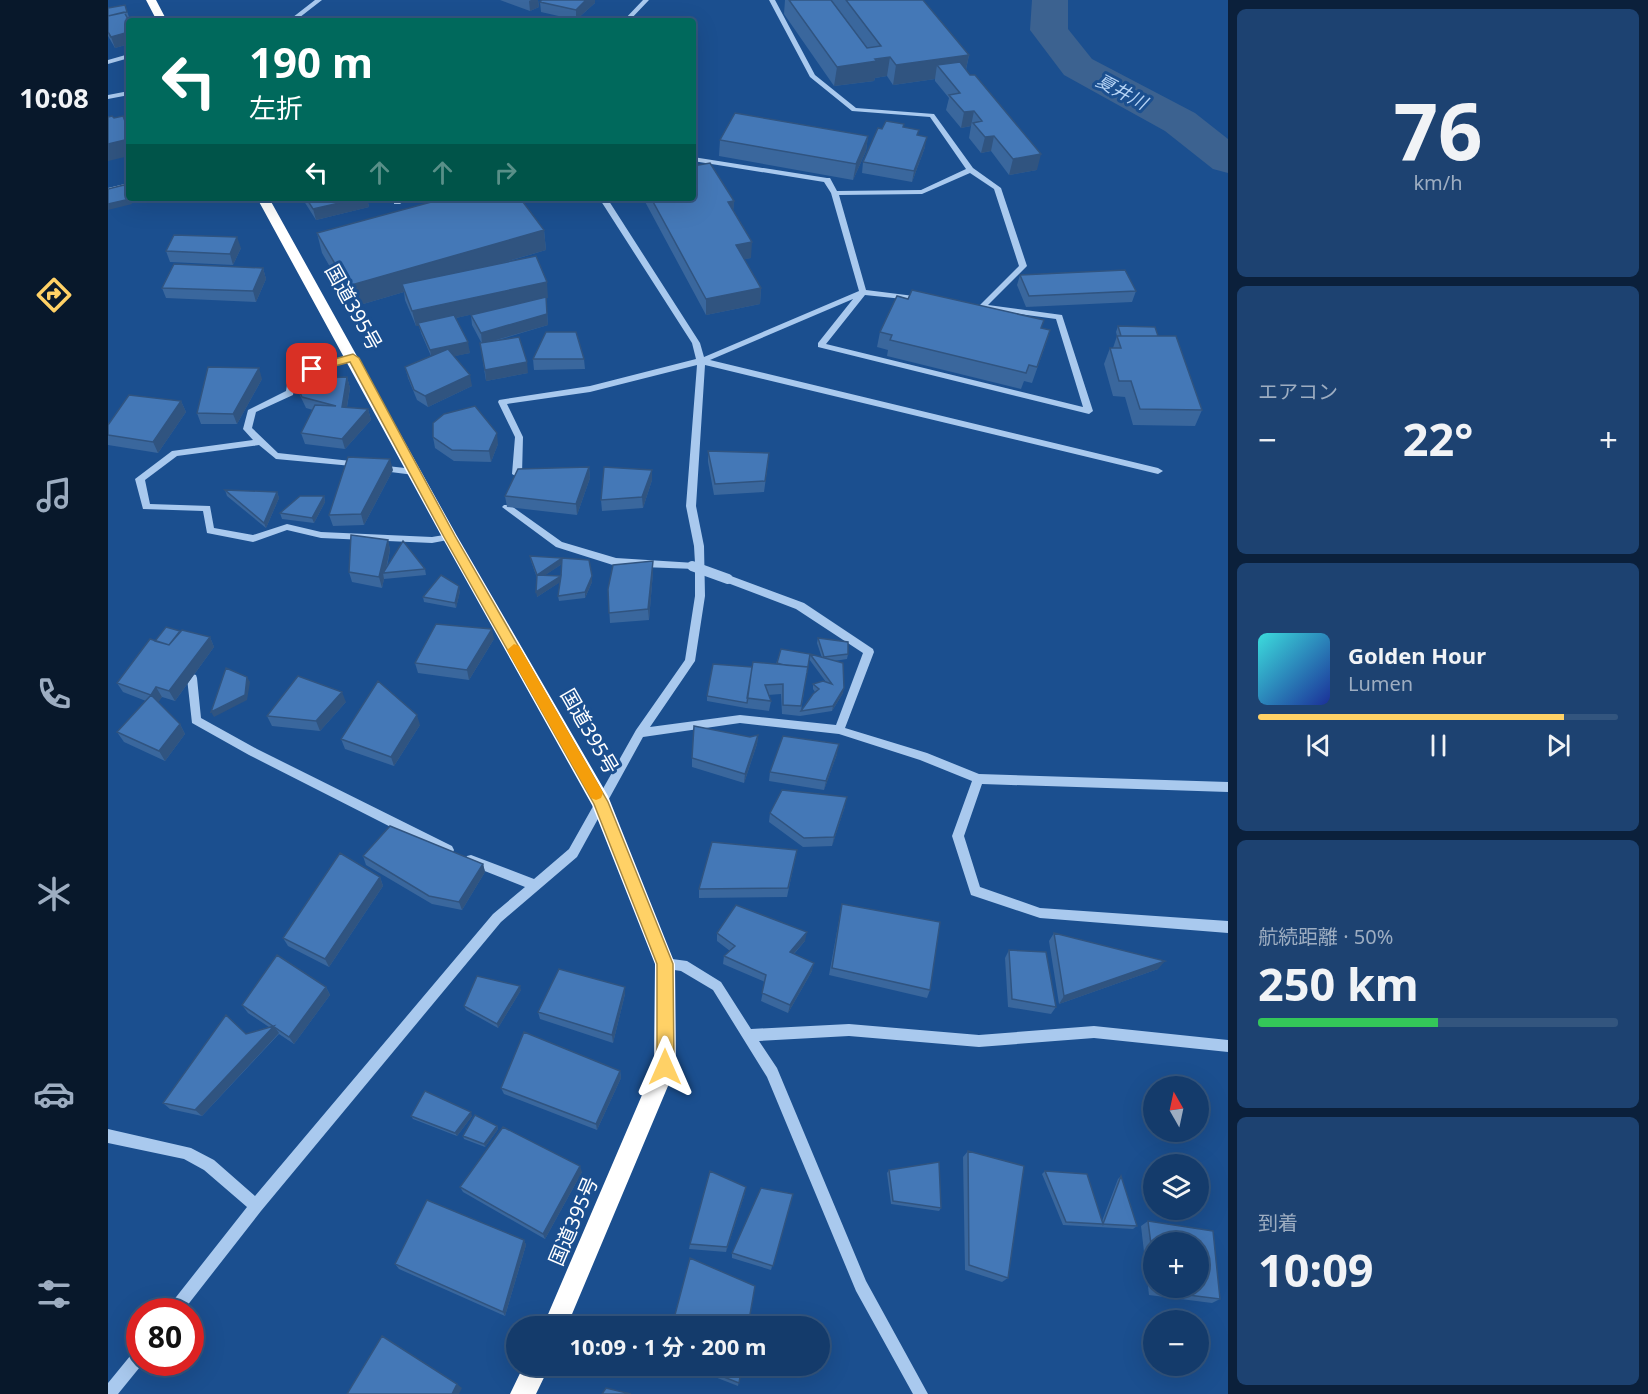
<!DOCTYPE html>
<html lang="ja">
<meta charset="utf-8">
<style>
:root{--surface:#143b6b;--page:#1d4271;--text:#f1f3f6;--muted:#9dadc1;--line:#33557e;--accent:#ffd166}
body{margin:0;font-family:"Noto Sans","Noto Sans JP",sans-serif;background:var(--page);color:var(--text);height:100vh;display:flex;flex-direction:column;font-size:22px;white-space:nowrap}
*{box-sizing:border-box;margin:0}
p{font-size:20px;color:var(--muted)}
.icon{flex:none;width:33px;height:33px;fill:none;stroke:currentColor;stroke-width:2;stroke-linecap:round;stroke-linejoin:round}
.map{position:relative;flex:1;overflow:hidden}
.side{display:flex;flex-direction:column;gap:9px;padding:9px;background:#0b203b;width:420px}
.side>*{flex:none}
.hud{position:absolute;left:18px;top:18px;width:570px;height:183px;border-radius:6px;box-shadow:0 6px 24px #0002,0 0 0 2px var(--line);background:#00695c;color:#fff;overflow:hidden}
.needle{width:39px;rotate:351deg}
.fabs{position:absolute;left:1035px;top:1076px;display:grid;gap:12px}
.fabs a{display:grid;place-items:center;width:66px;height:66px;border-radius:50%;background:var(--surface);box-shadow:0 6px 24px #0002,0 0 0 2px var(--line);font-size:30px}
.speed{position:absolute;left:18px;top:1298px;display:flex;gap:12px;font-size:30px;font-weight:700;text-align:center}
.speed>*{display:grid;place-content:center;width:78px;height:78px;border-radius:50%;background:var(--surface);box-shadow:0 6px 24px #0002,0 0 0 2px var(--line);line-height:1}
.speed .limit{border:9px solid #d22;background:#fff;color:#111}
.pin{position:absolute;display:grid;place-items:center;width:51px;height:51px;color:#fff;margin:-26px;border-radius:12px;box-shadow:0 3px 9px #0006}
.me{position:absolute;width:66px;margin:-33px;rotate:0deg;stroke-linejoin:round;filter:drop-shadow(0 0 4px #0008)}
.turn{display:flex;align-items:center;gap:21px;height:126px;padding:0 24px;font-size:27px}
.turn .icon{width:78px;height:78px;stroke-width:2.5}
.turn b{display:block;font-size:42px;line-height:51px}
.lanes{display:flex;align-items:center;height:57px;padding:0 24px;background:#0003;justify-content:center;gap:30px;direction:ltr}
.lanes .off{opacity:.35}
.big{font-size:45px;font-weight:700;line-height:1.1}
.side .widget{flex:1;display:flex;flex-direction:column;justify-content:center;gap:9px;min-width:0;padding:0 21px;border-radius:9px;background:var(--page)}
.side .dial{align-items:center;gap:0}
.dial b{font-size:78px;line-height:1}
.song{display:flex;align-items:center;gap:18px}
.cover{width:72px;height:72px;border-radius:9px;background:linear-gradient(135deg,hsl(180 70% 55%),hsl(230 70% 35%))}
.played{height:6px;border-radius:3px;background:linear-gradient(90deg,var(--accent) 85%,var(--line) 85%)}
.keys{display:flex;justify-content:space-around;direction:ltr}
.heat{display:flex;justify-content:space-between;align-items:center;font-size:33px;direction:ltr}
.charge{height:9px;border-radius:4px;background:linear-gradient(90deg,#34c759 50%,var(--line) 0)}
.trip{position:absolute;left:398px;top:1316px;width:324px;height:60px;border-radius:30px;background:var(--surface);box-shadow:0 6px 24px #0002,0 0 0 2px var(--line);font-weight:700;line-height:60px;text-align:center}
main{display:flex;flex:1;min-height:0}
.tabs{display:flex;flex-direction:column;width:108px;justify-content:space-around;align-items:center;background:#08182b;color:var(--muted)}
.tabs .icon{width:42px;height:42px}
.tabs .selected{color:var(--accent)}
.tabs b{font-size:27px;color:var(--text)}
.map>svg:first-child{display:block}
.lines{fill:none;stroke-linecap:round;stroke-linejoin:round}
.river{fill:#3c6290;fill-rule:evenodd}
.minor{fill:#a9c9ee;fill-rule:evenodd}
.highway{fill:#fff;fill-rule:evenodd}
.minor-bridge{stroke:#a9c9ee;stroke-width:10}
.wall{fill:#3a679d;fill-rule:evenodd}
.shaded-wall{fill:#305480}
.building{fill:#4478b7;stroke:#305480;stroke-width:1.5}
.route{fill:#ffd166;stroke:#a68842;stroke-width:1.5}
.slow{fill:#f59e0b}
.labels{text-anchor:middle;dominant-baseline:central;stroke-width:6;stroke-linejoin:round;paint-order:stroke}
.far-water-label{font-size:18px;font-style:italic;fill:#b5d3f5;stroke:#1b4f8f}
.street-label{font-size:20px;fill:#fff;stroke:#1b4f8f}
</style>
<main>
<nav class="tabs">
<b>10:08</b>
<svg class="icon selected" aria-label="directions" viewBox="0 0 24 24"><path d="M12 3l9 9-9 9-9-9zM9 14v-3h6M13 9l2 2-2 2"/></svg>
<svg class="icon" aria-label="music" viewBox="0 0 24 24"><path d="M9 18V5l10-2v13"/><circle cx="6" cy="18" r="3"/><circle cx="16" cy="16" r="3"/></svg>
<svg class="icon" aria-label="phone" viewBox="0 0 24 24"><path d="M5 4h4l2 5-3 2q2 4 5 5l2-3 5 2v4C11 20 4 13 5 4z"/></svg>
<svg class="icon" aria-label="climate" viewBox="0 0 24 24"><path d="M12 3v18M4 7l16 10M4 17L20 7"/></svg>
<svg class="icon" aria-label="car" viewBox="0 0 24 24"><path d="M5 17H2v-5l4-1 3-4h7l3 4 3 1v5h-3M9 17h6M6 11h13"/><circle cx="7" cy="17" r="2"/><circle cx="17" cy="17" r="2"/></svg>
<svg class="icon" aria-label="filters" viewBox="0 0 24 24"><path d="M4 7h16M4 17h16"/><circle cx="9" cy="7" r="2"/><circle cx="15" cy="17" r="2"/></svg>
</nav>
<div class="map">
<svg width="1120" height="1394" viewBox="0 0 1120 1394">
<rect width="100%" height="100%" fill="#1b4f8f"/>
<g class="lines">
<path class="river" d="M924,0H960V29L984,59L1087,113L1120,139V173L1105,169L1057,131L956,75L922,30Z"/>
<path class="minor" d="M207,0H214L187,21H180Z
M535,0H541L521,21H515Z
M661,0H667L707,75L748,108L826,114L865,168L893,188L919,266L880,305L954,315L985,411L981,414L710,347V343L745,299L602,360L1050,468L1055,471L1050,474L597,365L588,506L596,546L597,596L587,661L542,727L632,715L728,725L755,653L688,609L617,582L615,579L617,576H623L696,603L765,649L766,652L737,728L819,753L871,774L1120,782V792L874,784L856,836L872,887L932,908L1120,921V933L932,918L863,895L844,836L864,781L812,760L731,734L632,723L535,737L469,857L393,922L153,1211L75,1311H59L61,1306L139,1207L96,1170L76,1159L0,1143V1129L83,1148L106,1160L147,1196L385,914L417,887L359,864L357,860L359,856L363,855L426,879L461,849L528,730L577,660L587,596V569L508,566L448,547L394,507L396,505H402L454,542L508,558L587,563L586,546L578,506L589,365L482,392L399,404L415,437L414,474L409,477L404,474L407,437L390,402L391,400L482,386L588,359L584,343L491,198H499L592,343L596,357L751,291L723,193L716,182L585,161V157L719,178H722L729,191L813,190L858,169L822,117L744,111L702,77ZM862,173L886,189L911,266L870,307L874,309L948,319L975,407L718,344L757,295L814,301L818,299L814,297L758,290L731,195L814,194Z
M21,54V58L0,64V60Z
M21,91V95L0,99V95Z
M21,121V125L0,130V126Z
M21,183V187L0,192V188Z
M291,198H300L292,204H286V200Z
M245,355L249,358L248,360L188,376L185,395L148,412L144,428L170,453L252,462L257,465L255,467L168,459L151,445L69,456L37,480L42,504L102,506L106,528L145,535L179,524L213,532L324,537L342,534L347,537L345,539L324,543L213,538L179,530L145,542L99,533L95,511L35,509L27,479L64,451L145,440L135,429L140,410L178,391L181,372Z
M270,465L306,469L311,472L306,475L267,470L265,468L267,466Z
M84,674L88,675L89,678L93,718L149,749L344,846L346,850L344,854L340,855L336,854L141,755L84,723L79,678L80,675Z
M557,958L579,961L613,982L643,1029L741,1024L871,1035L986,1026L1120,1040V1052L986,1038L871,1047L741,1036L651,1041L669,1068L758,1281L820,1394H805L748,1291L659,1077L605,990L573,971L553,968L551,964L553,960Z
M32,1348V1362H36L10,1394H0V1383L27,1350Z"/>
<path class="highway" d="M38,0H48L59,21H49Z
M149,198H161L349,536L500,796L567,964L568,1067L459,1326H435L546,1067L547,964L484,805L334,537Z
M416,1365H442L428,1394H402Z"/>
<path class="minor-bridge" d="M584,566L620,579"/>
</g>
<path class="wall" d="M392,0H430L431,7L422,11Z
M434,0H487V3L468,20L433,12L432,2Z
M677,0H815L861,55L858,70L929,170L901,175L883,151L873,153L861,138L863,126L853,128L838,110L841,98L827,81V79L785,85L779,76L767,78L766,81L726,86L676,14Z
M17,5L21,17L19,18L21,21V44L7,48L0,36V8Z
M796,124L795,127L810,135L817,147L804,182L754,173L755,162L774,129Z
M760,136L758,151L745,180L611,156L612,140Z
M194,198H259L261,207L208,220Z
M535,198H585L626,201L625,211L643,258L636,259L653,288L652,304L598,315Z
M436,230L438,250L391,264L440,298H438L440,325L387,341L420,373L378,381L372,343L373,342L364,325L363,315L374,312L348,318L362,353L346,356L364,386L320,407L309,400L300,378L297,367L323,356L313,333L311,326H308L297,300L296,292L245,307L214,253L209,233Z
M133,248L125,265L62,262L58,251Z
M155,268L158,279L148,302L58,298L54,288Z
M912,275L1028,291L1024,302L918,307L909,285Z
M1010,326L1050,336L1094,410L1087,426L1025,425L1017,397L1005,396L996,364L1002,348H1005L1009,336L1008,332Z
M934,328L942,330L937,346L924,383L916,381L913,389L779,356L780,350L769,347L772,332Z
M425,359H476L477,369L426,370Z
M239,377L242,388L239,407L260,409L263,420L237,449L197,444L193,433L205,410L198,408L189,389L186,379Z
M154,379L129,424H93L89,413Z
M73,401L78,412L50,453L0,445V425Z
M325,437L390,444L383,462L346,461L327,448Z
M600,451L660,463L656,492L606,495L600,462Z
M481,467L482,478L469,515L399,507L397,496Z
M285,470L256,525L225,526L221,515Z
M544,480L535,508L494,511L493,500Z
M117,490L169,492L171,498L158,528L119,496Z
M216,496L217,502L206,523L174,519L172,513Z
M280,540L282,550L279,567L317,569L318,575L276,579L274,588L244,582L241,572Z
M422,556L481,560L484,582L477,598L451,601L450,596L452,582L429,597V578L423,561ZM454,564L453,576L437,575Z
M545,572L541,620L502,623L500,589Z
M352,591L348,608L316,602L315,597Z
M72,631L102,637L106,647L67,701L54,697L50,702L72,724L77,734L57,761L16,742L9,732L38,701L15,692L9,683L47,641Z
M710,638L740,654L739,659L726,661L735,693L724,711L692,716L674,714L673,694L660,695L663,701L661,711L638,708L599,701V696L644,667L668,664L673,649L714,658L709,643ZM701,659L718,682L705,684V689L707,692L693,711Z
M386,639L361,680L310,673L307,663Z
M238,702L212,731L164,726L159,716Z
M312,725L286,766L237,749L233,739Z
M650,735L649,744L636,783L584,767V758Z
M729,754L716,790L661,781L662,772Z
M737,806L724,846L695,847L661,822L662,813Z
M689,850L679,897L591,898V889Z
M255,856L375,864L377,872L354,910L324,904L258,865Z
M272,877L275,886L221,967L180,946L175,938Z
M734,904L822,990L819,998L721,975Z
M609,933L697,941L686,954L704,971L680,1013L653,1001L657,982L615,964L616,956L622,951L609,941Z
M946,933L1050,969L951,1004L941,941Z
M901,950L948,1007L943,1014L900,1007L897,958Z
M218,987L222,995L186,1044L171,1034L94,1116L62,1109L55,1103L138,1034L161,1027L140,1013L134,1005Z
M517,987V994L505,1043L432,1019L430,1012Z
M413,990L390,1028L358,1010L356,1006Z
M512,1071L513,1078L489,1130L396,1094L393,1088Z
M303,1116H364L349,1136L305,1119Z
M389,1126L390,1129L377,1147L356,1139L355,1136Z
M860,1151L900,1278L894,1282L857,1270L855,1157Z
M781,1170L833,1208L831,1211L783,1204L779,1173Z
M937,1171L994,1221L1010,1179L1013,1176L1029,1226L1025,1229L955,1225L934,1174Z
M474,1172L437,1239L355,1192L352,1187Z
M637,1193L618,1252L581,1249L582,1244Z
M685,1194L663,1270L624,1258V1253Z
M1040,1221L1112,1299L1104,1303L1041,1295L1033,1226ZM1046,1242L1090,1287H1046Z
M416,1240L418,1245L397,1316L291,1269L287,1264Z
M576,1365H634L630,1386Z"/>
<path class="shaded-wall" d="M423,0H430L431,7L422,11L421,1Z
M478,0H487V3L468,20V10Z
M21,32V44L7,48L3,37Z
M861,55L857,74L829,65L827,79L785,85L788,65Z
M782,57L779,76L767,78L766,81L726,86L729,67Z
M866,111L863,126L853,128L856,112Z
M760,136L758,151L745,180L748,164Z
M886,136L883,151L873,153L877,137Z
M819,137L817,147L804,182L806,171Z
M21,139V156L0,161V144Z
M933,154L929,170L901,175L905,159Z
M253,198H259L261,207L208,220L205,209Z
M22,199L24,204L0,210V204Z
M626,201L625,217L620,202Z
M436,230L438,250L297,291L294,284L296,292L245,307L240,286Z
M129,237L133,248L125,265L122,254Z
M644,242L643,258L627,261L628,245Z
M155,268L158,279L148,302L145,291Z
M439,282L440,298H438L440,325L374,344L373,333L438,298L312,326L310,323L311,326H308L304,311Z
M653,288L652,304L598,315V299Z
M360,342L362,353L324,361L322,350Z
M419,362L420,373L378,381L377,370Z
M151,368L154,379L129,424L125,414Z
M362,375L364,386L320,407L317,396Z
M239,377L242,388L237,418L234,407Z
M73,401L78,412L50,453L45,442Z
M260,409L263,420L237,449L234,439Z
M389,433L390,444L383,462L381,451Z
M282,459L285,470L256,525L253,514Z
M481,467L482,478L469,515L468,504Z
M544,470V480L535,508L534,497Z
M169,492L171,498L158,528L156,523Z
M216,496L217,502L206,523L204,518Z
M280,540L282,550L277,573H275L276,579L274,588L271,577Z
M454,558V564L430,580L429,575Z
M545,561V572L541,620L540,609Z
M453,576L454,581L429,597L428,592Z
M484,576V582L477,598V592Z
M351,586L352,591L348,608L347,603Z
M384,629L386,639L361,680L359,670Z
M102,637L106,647L67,701L61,691Z
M139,677L142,682L139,700L106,717L103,712Z
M48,687L54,697L49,704L43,695Z
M736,688L735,693L724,711L725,706Z
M234,692L238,702L212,731L208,721Z
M309,715L312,725L286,766L283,757Z
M72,724L77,734L57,761L51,751Z
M650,735L649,744L636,783L637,774Z
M731,744L729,754L716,790L718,781Z
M739,797L737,806L724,846L726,837Z
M375,864L377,872L354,910L351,902Z
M272,877L275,886L221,967L217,959Z
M699,932L697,941L680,960L682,952Z
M1057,961L1050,969L951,1004L956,996Z
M706,963L704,971L680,1013L682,1005Z
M412,986L413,990L390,1028L389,1024Z
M218,987L222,995L186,1044L181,1037Z
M517,987V994L505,1043L504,1035Z
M166,1026L171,1033L94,1116L87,1110Z
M512,1071L513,1078L489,1130L488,1124Z
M363,1112L364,1116L349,1136L347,1133Z
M389,1126L390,1129L377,1147L376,1144Z
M472,1166L474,1172L437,1239L435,1234Z
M638,1187L637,1193L618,1252L619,1247Z
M416,1240L418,1245L397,1316L395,1312Z
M349,1384L354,1388L351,1394H344Z"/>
<path class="building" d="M434,0H478L468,10L432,2Z
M681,0H723L759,48L773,46L738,0H815L861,55L788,65L782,57L767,59L769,61L729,67Z
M17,5L19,12L0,16V8Z
M16,12L21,21V32L3,37L0,32V16Z
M852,62L862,75H867L933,154L905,159L886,136L877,137L865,123L874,121L866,111L856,112L841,95L852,93L829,65Z
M627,113L760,136L748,164L612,140Z
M4,116L6,118L15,116L21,132V139L0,144V117Z
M778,121L796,124L795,127L811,130L809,135L819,137L806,171L755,162L770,128L774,129Z
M602,163L626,201L620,202L644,242L628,245L653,288L598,299L543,198H585V166Z
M16,185L21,196V198L22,199L0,204V189Z
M198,198H253L205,209Z
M338,198H412L436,230L240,286L209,233Z
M66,235L129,237L122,254L58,251Z
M428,256L439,282L304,311L294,284Z
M66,264L155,268L145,291L54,288Z
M1017,270L1028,291L921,296L912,275Z
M804,290L936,320L933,328L942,330L929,367L921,365L918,373L782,340L784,335L772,332L789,296L800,299Z
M438,297L439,314L373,333L363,315Z
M346,315L360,342L322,350L310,323Z
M1010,326L1047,327L1050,336H1013Z
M438,332H468L476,359H425Z
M1009,336H1068L1094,410L1032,409L1023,381H1011L1002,348H1013Z
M411,337L419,362L377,370L372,343Z
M340,349L362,375L317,396L306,390L297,367Z
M100,367L151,368L125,414L89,413Z
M239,377L234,407L260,409L234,439L193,433L207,405L228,406L194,397L186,379Z
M21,395L73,401L45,442L0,435V425Z
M367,406L389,433L381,451L344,450L325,437V423L336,414Z
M600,451L661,453L657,481L607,484Z
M240,457L282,459L253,514L221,515Z
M481,467L468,504L397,496L410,469Z
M496,467L544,470L534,497L493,500Z
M117,490L169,492L156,523Z
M192,496H216L204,518L172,513Z
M243,535L280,540L271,577L241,572Z
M295,541L317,569L275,573Z
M422,556L454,558L429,575Z
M454,558L481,560L484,576L477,592L450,596L453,576L428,592L429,575L453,576Z
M545,561L540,609L501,613L500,589L505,565Z
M333,575L351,586L347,603L315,597Z
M328,624L384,629L359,670L307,663Z
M58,627L72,631L61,645L47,641Z
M74,630L102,637L61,691L48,687L43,695L72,724L51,751L9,732L43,695L9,683L42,639L61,645Z
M710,638L740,642V654L716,657Z
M673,649L702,654L699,672L700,667L676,665L669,663Z
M702,654L735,663L736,688L725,706L693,711L705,694L711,689L705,684L715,681L724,684Z
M645,662L700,667L693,706L675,705V684L657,685L663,701L639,698Z
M605,664L644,667L639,703L599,696Z
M118,668L139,677L137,695L103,712Z
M190,676L234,692L208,721L159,716Z
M270,681L309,715L283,757L233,739Z
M586,726L642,737L650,735L637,774L584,758Z
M675,736L731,744L718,781L662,772Z
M674,790L739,797L726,837L696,838L662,813Z
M282,826L375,864L351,902L321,896L255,856Z
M604,842L689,850L680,888L591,889Z
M232,853L272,877L217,959L175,938Z
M734,904L832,922L822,990L724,968Z
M628,905L699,932L682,952L706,963L682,1005L654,993L658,975L616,956L627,946L609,933Z
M946,933L1057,961L956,996Z
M901,950L938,952L948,1007L904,999Z
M169,955L218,987L181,1037L134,1005Z
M451,969L517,987L504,1035L430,1012Z
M369,976L412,986L389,1024L356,1006Z
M118,1015L138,1034L166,1026L87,1110L55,1103Z
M416,1032L512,1071L488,1124L393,1088Z
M317,1091L363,1112L347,1133L303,1116Z
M367,1115L389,1126L376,1144L355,1136Z
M395,1127L472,1166L435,1234L352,1187Z
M860,1151L916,1166L900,1278L861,1265Z
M831,1162L833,1208L785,1201L781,1170Z
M602,1171L638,1187L619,1247L582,1244Z
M937,1171L979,1174L995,1224L1013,1176L1029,1226L958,1222Z
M653,1188L685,1194L665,1266L624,1253Z
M319,1200L416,1240L395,1312L287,1264Z
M1040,1221L1105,1231L1112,1299L1048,1291V1287H1090V1242H1046V1268Z
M582,1258L647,1286L640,1326H564Z
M274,1336L349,1384L344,1394H239Z
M585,1365H634L631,1383Z
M498,1388L523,1394H494Z"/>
<path class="route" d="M245,354L251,358L347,536L500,802L565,964L566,1067L563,1073L557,1075L551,1073L549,1067V964L486,804L336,537L242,362L204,372L199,369L201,366Z"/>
<path class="slow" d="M406,644L411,646L493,789L495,793L493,798L488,800L483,798L399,650Z"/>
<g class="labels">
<g class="far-water-label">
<text transform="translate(1014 91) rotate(28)">夏井川</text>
</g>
<g class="street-label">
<text transform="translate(246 307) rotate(61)">国道395号</text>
<text transform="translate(482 731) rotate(60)">国道395号</text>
<text transform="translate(465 1221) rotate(-67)">国道395号</text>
</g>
</g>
</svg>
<div class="fabs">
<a><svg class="needle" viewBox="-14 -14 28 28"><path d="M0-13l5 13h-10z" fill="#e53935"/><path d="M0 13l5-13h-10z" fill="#9dadc1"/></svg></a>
<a><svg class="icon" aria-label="layers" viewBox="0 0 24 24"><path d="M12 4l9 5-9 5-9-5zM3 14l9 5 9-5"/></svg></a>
<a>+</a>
<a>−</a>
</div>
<div class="speed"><div class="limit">80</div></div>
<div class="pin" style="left:204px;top:369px;background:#d93025"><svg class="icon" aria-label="arrive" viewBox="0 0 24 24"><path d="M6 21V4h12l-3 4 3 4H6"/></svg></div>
<svg class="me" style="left:557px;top:1067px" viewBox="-20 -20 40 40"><path d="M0-17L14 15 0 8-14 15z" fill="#ffd166" stroke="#fff" stroke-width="4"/></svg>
<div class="trip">10:09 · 1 分 · 200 m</div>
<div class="hud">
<div class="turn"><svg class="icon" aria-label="left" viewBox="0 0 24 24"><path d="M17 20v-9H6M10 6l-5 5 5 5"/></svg><div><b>190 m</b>左折</div></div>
<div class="lanes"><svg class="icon" aria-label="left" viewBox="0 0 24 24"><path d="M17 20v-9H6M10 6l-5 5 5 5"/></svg><svg class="icon off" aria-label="ahead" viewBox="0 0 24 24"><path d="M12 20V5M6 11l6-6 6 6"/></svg><svg class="icon off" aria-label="ahead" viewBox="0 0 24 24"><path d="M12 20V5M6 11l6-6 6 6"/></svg><svg class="icon off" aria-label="right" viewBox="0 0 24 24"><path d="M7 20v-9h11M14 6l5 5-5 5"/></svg></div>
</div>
</div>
<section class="side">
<div class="widget dial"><b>76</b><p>km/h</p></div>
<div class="widget"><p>エアコン</p>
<div class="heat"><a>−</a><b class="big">22°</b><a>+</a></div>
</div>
<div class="widget">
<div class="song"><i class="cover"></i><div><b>Golden Hour</b><p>Lumen</p></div></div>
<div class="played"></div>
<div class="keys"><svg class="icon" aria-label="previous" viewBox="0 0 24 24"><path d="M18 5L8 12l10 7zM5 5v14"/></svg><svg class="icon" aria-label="pause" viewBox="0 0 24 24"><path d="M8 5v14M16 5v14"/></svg><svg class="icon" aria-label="next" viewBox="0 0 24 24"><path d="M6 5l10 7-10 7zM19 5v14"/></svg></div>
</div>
<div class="widget"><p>航続距離 · 50%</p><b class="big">250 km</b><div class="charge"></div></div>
<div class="widget"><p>到着</p><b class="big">10:09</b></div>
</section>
</main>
